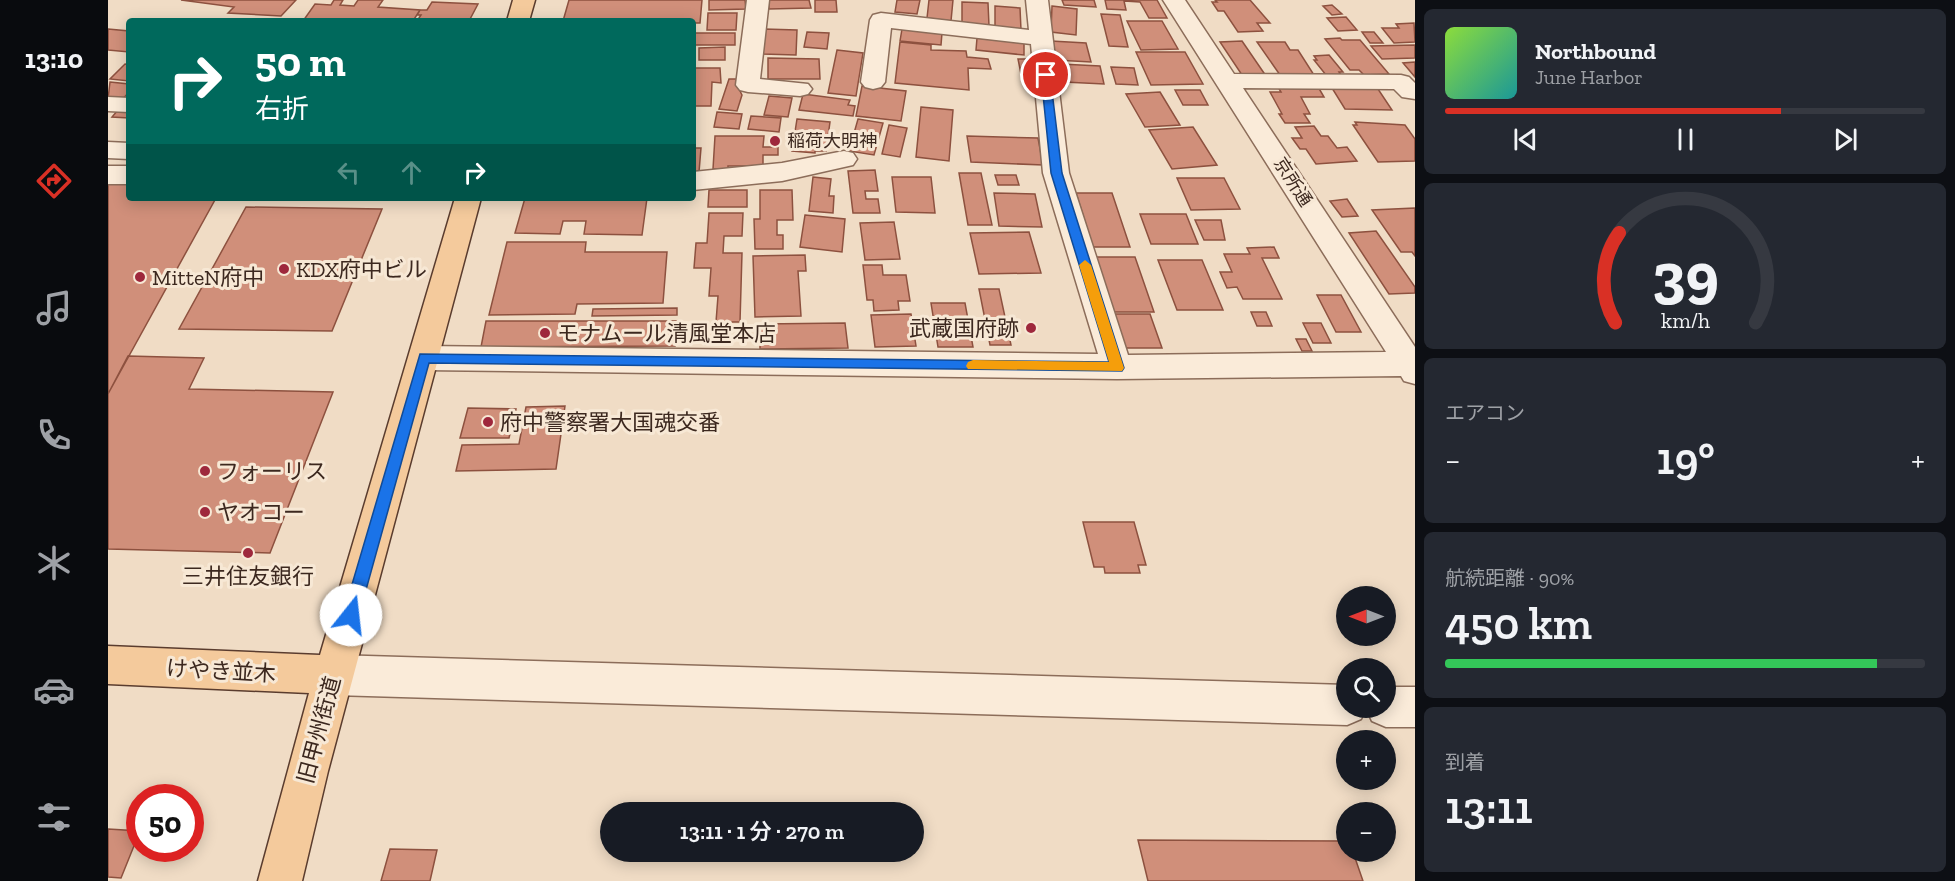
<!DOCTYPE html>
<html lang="ja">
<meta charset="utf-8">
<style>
:root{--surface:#171b24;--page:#242831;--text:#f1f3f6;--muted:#9ea1a6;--line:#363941;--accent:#d93025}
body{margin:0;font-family:"Zilla Slab","Noto Sans JP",serif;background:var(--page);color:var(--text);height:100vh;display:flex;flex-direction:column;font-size:22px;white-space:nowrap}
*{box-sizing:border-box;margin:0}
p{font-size:20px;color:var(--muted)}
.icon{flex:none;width:33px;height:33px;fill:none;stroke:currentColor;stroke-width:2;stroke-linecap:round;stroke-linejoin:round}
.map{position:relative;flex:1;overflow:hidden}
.drawer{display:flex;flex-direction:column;gap:9px;padding:9px;background:#0d0f14;width:540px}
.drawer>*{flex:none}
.top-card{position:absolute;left:18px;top:18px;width:570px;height:183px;border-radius:6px;box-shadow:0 3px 15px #0003;background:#00695c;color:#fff;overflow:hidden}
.needle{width:39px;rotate:270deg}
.buttons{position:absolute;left:1228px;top:586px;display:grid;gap:12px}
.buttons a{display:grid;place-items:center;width:60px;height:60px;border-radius:50%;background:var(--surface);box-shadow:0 3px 15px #0003;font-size:30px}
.speed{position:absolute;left:18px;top:784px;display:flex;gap:12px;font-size:30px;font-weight:700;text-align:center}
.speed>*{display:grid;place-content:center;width:78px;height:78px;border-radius:50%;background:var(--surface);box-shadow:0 3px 15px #0003;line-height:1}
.speed .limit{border:9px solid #d22;background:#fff;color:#111}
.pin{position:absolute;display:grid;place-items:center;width:51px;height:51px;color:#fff;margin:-26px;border:3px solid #fff;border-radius:50%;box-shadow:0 2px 6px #0007}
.me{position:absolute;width:66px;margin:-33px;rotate:16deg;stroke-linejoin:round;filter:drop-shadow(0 0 4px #0008)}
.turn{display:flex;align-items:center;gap:21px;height:126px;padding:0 30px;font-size:27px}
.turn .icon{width:78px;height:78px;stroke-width:2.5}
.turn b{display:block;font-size:42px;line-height:51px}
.lanes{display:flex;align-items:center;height:57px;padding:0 30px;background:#0003;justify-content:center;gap:30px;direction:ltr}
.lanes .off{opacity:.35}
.big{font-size:45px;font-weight:600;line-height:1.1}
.drawer .tile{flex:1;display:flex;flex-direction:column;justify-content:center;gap:9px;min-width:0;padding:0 21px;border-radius:9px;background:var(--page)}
.drawer .dial{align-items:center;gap:0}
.dial svg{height:156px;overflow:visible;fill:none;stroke:var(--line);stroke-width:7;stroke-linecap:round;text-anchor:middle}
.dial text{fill:var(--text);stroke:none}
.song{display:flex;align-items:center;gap:18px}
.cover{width:72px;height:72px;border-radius:9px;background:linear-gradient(135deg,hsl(90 70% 55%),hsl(180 70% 35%))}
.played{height:6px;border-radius:3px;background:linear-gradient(90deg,var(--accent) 70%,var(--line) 70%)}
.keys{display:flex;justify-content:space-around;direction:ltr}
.heat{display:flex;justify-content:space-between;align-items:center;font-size:33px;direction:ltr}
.charge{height:9px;border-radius:4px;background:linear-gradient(90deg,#34c759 90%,var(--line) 0)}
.trip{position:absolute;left:492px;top:802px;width:324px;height:60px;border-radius:30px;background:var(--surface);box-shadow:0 3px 15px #0003;font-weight:600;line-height:60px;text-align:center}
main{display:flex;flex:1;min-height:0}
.tab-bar{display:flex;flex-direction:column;width:108px;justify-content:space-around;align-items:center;background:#090b0e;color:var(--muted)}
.tab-bar .icon{width:42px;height:42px}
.tab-bar .current{color:var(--accent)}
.tab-bar b{font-size:27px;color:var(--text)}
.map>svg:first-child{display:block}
.building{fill:#d08f7a;stroke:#8d513f;stroke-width:1.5}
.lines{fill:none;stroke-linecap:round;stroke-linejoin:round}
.minor-casing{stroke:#8c6d5a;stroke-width:3}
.major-casing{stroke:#5a3c2e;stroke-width:3}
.minor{fill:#faebd9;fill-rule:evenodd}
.major{fill:#f4ca9c;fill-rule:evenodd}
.route{fill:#1a73e8;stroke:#114b97;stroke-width:1.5}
.slow{fill:#f59e0b}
.poi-dot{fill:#9e283c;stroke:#f7e8d5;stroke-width:2}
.labels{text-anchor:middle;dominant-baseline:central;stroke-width:6;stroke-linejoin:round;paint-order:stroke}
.far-poi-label{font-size:18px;fill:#3c281f;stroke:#f7e8d5;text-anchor:start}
.far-street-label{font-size:18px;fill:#3c281f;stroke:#f7e8d5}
.poi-label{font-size:22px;fill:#3c281f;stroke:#f7e8d5;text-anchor:start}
.street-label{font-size:22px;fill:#3c281f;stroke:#f7e8d5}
</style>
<main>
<nav class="tab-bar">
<b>13:10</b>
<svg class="icon current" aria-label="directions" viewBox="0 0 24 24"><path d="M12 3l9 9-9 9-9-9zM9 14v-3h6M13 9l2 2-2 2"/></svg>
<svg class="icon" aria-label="music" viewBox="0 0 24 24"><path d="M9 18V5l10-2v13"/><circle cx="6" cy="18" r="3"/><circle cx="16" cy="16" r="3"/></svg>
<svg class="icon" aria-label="phone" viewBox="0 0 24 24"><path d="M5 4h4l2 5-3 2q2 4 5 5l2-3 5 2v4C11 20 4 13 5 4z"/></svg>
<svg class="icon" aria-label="climate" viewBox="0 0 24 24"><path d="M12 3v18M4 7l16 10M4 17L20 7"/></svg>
<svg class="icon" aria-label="car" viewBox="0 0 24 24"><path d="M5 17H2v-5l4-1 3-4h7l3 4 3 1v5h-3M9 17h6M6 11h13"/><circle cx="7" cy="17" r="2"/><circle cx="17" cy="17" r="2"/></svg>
<svg class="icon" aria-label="filters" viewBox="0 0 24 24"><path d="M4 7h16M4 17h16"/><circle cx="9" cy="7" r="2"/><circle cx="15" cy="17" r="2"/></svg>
</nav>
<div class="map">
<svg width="1307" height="881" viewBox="0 0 1307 881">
<rect width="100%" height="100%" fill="#f0dcc5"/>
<path class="building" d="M73,0H188L173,16L120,13L126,7Z
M226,0H235L232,5L246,6L250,0H275L270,7L312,10L305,21H195L207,4L223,5Z
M461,0H594L592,23H585V21H455Z
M601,0H637L638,9L601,10Z
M660,0H701L703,8L661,9Z
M707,0H728L729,12H707Z
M789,0H812L809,14L787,12Z
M821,0H845L843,21L819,18Z
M954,0H986L988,7L956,5Z
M997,0H1049L1059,18H1041L1032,2L1016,1L1018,10L999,9Z
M1107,0H1142L1162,23H1149L1155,31L1130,32L1116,11H1110L1104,2H1109Z
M324,2L370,4L361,21H309L313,15H309L312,10H319Z
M854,2L880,3L881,26L854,24Z
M1224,5L1234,14L1224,15L1215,6Z
M887,6L912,8L913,30L887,28Z
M944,6L969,9L968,35L943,32Z
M600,13H629L628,30H599Z
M993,14L1012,15L1020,47L1001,46Z
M1238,17L1249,30L1230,31L1219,18Z
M1019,21H1054L1070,49L1033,50Z
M1306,23L1307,42L1286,43L1274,28H1291L1288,24Z
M0,29L21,31V52L0,50Z
M656,29L689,30L688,55L654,54Z
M794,29L834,33L833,45L792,41Z
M699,32L721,33L719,49L696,47Z
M1254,32H1266L1275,43H1262Z
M585,33H627V45H585Z
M869,38L916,43V55L868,50Z
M1232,38L1234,40H1252L1281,74L1256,75L1251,70H1242L1217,39Z
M943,41L978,43L983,62L947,60Z
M1134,41L1158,76L1134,75L1112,42Z
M792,42L823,45V50L858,51L859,57L880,59L883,69L860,68L861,90L787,83Z
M1149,42H1177L1182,50H1190L1206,75H1172Z
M1307,45V58L1274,59L1263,46Z
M617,47V60H591V48Z
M729,50L755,53L748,96L720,93Z
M1028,52H1077L1095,84L1043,85Z
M1221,55L1235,72H1231L1233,75H1218L1206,60H1209L1206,56Z
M660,58L711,59L712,79H660Z
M910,59H926L929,75L913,74Z
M1307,62V77L1295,63Z
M17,64L21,65V81L2,79Z
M952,64L992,66L996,84L956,82Z
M1003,67L1026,68L1030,85L1008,84Z
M585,68H612L613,83L604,82L603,106H585Z
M621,79H632L630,87L634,95L629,111L611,109Z
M2,82L21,84V92L13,101L0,99Z
M1209,85L1216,97H1193L1202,114H1196L1202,123H1177L1171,114H1174L1162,92H1173L1170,87Z
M754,86L798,91L793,121L748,116Z
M1224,88L1270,89L1284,110L1237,109Z
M1067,90H1092L1100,105H1075Z
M1052,92L1072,125L1037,127L1018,94Z
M695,94L742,100L740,105L747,106L745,116L691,110Z
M661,96L684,98L680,117L656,115Z
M813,107L845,110L841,161L808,157Z
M10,110H21V118L4,117Z
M609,112L634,114L631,129L606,127Z
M643,116L673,118L671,132L640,129Z
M689,119L722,122L718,151H707V153L684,151Z
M750,119L775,123L766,155L741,151Z
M1247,122L1297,125L1307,139V161L1270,162L1245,125H1249Z
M781,125L799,128L792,157L774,154Z
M1206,126L1213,136H1220L1229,148L1239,147L1249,161L1208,164L1198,149H1192L1184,138H1194L1187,127Z
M1085,127L1109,165L1064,169L1041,130Z
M607,136H656L655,147H670V155H655V166H620V169H605Z
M859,136L930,138L935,165L863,162Z
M585,148H593L591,172H585Z
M767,170L770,191H757L758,199H770L772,213H745L740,171Z
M851,173H873L884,225H860Z
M887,175H908L911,185H890Z
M705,177L723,179L721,196H726L725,213L701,211Z
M784,177H823L827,213L788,212Z
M1069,178H1116L1132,209L1083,210Z
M0,183L21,184V198H108L0,394Z
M601,190H639V207H600Z
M652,190H684L685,220H669V235H675V249H647L646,219H652Z
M886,193L927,194L934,227L891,226Z
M968,193H1004L1022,247H985Z
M417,198H539L534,235L476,234L478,221H455L452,234L407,233Z
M1239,199L1250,216L1234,217L1222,201Z
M138,207L274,209L224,331L71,329Z
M1307,208V256L1304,252H1293L1264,210Z
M601,213H635L634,236H616L615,253H634L632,322H608L610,296H601L603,268H586L588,243H599Z
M1032,214H1078L1090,244H1043Z
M697,215L737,219L734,252L692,247Z
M1087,220H1113L1117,240H1096Z
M786,222L792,259L757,260L752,223Z
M1268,231L1307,287V293L1281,294L1241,233Z
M921,232L933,273L871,274L862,233Z
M399,242H478L477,252H559L555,303L469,304L467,314L381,315Z
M1166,247L1171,258H1154L1174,299H1135L1129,287L1119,288L1112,272H1124L1116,254H1142L1139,248Z
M697,255L698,271H690L693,316L647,317L645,256Z
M984,257H1027L1046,312H1002Z
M1050,260H1094L1115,310H1069Z
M755,265H774L775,275H798L802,301H790L791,310L766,311L765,300H759Z
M871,289H891L903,345H882Z
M1209,295H1233L1253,332H1228Z
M823,303H857L865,347H830Z
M569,308V315L484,316L485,309Z
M1143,312H1158L1164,326H1149Z
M803,314L808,346L767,347L763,315Z
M1002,314H1042L1054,348H1013Z
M378,321H568L567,346L373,347Z
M737,323L740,348L652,349V324Z
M1195,323H1213L1223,343H1205Z
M1188,339H1198L1204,351H1194Z
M20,356L96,358L81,389L225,392L162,553L0,549V394Z
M457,406L448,469L348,471L354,445L411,444L418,407Z
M360,408L408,409L401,438H352Z
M975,522H1026L1038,565H1030L1032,573H997L996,567H986Z
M0,829L32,831L13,878L0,877Z
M1030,840L1239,841V852H1245L1255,881H1040Z
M282,849L329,850L322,881H273Z"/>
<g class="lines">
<g class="minor-casing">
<path id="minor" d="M639,0H661L652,79L700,84L704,89L700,94L692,96L640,92L632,90L628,85Z
M918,0H940L961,173L1020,355L1278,352L1055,0H1077L1126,74L1293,75L1301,77L1307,83V99L1294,97L1286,89L1135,88L1307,347V384L1296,381L1293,376L1009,379L316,370L305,367L301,358L305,349L316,346L990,354L935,173L923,44L783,28L777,82L773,87L765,89L757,87L753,82L762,20L765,15L773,13L921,30Z
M0,97L21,98V112L0,111Z
M0,142L21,143V159L0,158Z
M736,151L745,153L749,159L745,165L674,181L585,190V172L674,163Z
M0,166H21V184H0Z
M226,655L1239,685V708H1258L1253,719L1239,725L226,695L212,689L206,675L212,661Z
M1278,687H1307V727H1278L1264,721L1258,708H1278Z"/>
</g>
<g class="major-casing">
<path id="major" d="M405,0H427L421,21H399Z
M347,198H373L220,771L194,881H150L201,693L0,684V646L212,655Z"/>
</g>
<use href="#minor" class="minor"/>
<use href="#major" class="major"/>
</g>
<path class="route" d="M938,72L942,75L954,173L1016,368L1014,371L321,363L251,615L249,621L243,623L238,621L235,615L312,354L1001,362L943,173L933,75Z"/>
<path class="slow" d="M977,260L983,265L1016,368L1014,371L860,369L858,366L860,362L865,360L1001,362L971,265Z"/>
<g class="poi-dot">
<circle cx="667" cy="141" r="6"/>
<circle cx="176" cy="269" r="6"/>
<circle cx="32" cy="277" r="6"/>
<circle cx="923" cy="328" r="6"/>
<circle cx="437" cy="333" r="6"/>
<circle cx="380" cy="422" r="6"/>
<circle cx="97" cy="471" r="6"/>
<circle cx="97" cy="512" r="6"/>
<circle cx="140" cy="553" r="6"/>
</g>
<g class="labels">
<g class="far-poi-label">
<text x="679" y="141">稲荷大明神</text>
</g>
<g class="far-street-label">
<text transform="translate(1185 182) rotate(57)">京所通</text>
</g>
<g class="poi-label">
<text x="188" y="269">KDX府中ビル</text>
<text x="44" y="277">MitteN府中</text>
<text x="911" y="328" text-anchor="end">武蔵国府跡</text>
<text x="449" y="333">モナムール清風堂本店</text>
<text x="392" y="422">府中警察署大国魂交番</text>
<text x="109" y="471">フォーリス</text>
<text x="109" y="512">ヤオコー</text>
<text x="140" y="576" text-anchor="middle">三井住友銀行</text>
</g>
<g class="street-label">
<text transform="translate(113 671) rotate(3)">けやき並木</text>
<text transform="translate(211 730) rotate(-75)">旧甲州街道</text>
</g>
</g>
</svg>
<div class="buttons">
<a><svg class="needle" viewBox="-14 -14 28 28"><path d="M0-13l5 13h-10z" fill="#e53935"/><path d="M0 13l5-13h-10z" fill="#9ea1a6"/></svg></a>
<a><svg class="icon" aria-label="search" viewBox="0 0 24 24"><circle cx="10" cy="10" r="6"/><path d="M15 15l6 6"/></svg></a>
<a>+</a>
<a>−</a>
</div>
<div class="speed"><div class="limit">50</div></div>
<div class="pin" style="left:938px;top:75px;background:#d93025"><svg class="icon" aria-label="arrive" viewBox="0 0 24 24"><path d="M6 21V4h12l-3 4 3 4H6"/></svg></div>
<svg class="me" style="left:243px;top:615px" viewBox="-20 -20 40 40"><circle r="19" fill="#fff"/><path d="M0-13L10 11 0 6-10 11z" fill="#1a73e8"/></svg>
<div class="trip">13:11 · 1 分 · 270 m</div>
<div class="top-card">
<div class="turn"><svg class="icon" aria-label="right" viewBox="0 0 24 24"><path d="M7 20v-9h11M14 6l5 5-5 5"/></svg><div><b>50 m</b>右折</div></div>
<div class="lanes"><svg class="icon off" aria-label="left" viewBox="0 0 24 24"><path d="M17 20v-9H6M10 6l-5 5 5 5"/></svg><svg class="icon off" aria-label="ahead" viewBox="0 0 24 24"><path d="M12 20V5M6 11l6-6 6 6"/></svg><svg class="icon" aria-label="right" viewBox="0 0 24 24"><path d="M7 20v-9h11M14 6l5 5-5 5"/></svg></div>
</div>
</div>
<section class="drawer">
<div class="tile">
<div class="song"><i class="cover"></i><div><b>Northbound</b><p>June Harbor</p></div></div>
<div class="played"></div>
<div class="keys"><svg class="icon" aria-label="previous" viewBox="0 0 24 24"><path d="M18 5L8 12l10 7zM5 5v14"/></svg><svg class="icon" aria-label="pause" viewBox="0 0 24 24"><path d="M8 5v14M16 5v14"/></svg><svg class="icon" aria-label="next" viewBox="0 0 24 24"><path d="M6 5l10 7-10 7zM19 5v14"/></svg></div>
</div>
<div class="tile dial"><svg viewBox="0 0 100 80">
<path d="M14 69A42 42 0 1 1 86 69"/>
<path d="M14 69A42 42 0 0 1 16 23" stroke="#d93025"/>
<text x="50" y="56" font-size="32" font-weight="700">39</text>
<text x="50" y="72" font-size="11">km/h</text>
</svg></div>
<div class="tile"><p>エアコン</p>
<div class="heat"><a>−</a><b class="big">19°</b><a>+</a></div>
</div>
<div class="tile"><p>航続距離 · 90%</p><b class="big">450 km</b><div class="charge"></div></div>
<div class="tile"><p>到着</p><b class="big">13:11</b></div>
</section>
</main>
